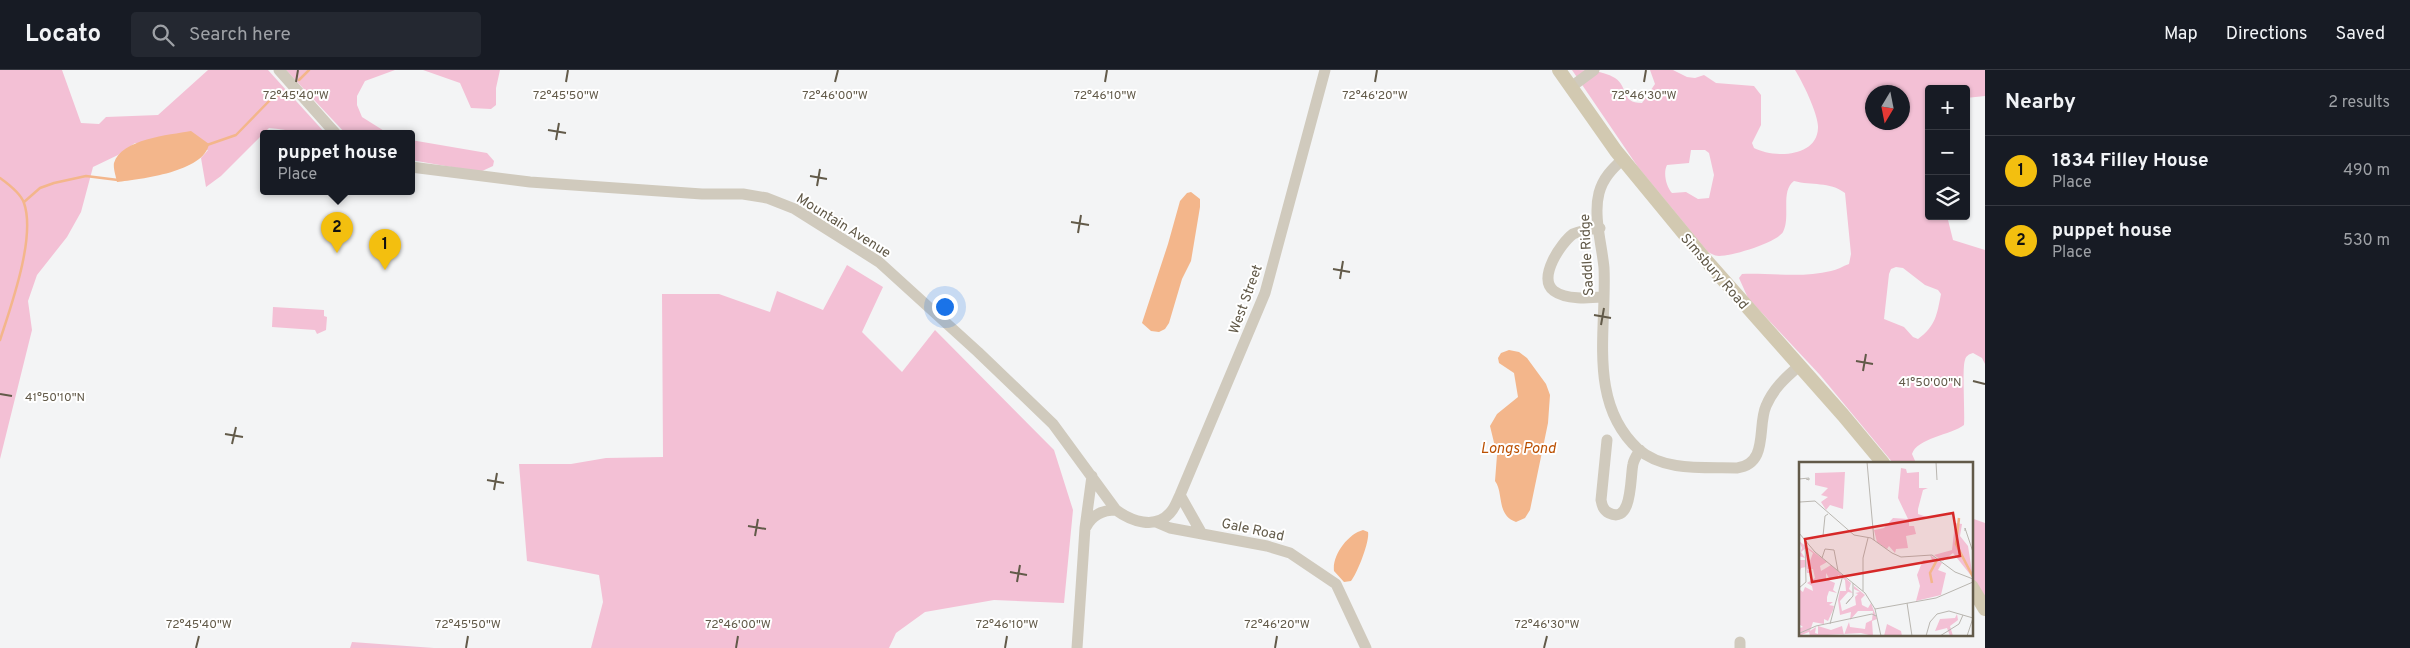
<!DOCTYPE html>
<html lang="en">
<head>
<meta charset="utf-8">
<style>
	:root { --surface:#171b24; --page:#242831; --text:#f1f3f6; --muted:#9ea1a6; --line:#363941; --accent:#f3bf0f }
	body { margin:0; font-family:Overpass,sans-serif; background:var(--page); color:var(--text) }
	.controls { position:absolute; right:15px; top:15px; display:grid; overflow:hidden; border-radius:5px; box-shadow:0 1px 4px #0004 }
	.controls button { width:45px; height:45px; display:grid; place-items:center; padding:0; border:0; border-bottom:1px solid var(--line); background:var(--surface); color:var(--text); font:25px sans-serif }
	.compass { position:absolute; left:1865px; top:15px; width:45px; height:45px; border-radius:50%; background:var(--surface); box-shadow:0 1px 4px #0004; rotate:190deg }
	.you { position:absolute; left:944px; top:236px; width:18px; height:18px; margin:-12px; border:4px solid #fff; border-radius:50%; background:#1a73e8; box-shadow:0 0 0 8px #1a73e833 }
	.badge { display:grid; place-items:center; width:32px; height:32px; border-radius:50%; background:var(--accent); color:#111; font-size:16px; font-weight:700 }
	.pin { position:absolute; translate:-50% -41px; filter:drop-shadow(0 1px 2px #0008) }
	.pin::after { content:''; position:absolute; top:26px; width:18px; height:15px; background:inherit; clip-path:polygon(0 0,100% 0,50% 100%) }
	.popup { position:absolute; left:260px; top:60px; width:155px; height:65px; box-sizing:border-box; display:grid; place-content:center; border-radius:5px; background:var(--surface); filter:drop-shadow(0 1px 4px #0005); font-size:16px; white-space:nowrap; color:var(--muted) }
	.popup b { font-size:19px; color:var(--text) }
	.popup::after { content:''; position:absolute; left:50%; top:100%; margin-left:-10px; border:10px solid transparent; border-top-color:var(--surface) }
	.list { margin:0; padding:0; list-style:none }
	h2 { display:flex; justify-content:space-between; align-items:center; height:65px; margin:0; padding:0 20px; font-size:21px }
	h2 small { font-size:16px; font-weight:400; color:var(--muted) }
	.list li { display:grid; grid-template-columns:32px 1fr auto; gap:15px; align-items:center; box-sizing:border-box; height:70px; padding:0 20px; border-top:1px solid var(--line) }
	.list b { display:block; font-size:19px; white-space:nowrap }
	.list p { margin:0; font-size:16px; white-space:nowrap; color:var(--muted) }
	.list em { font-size:16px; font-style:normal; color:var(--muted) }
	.icon { flex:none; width:28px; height:28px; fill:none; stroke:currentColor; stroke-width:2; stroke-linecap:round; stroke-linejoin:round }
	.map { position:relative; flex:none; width:1985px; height:578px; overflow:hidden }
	header { display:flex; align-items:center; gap:30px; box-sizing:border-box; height:70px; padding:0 25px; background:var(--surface); border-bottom:1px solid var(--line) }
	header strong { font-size:24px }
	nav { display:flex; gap:28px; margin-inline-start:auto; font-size:18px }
	.search { width:350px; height:45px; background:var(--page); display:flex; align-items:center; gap:12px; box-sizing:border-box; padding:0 18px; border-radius:5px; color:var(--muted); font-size:19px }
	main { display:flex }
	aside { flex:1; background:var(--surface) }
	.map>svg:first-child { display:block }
	.green { fill:#f3c0d5; fill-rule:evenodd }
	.water { fill:#f3b68b }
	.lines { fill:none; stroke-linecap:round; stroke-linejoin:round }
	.stream { stroke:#f3b68b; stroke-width:2.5 }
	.minor { stroke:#d0cabd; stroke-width:11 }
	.major { stroke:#d2c9b1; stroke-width:14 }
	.ticks { fill:none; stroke:#625a49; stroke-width:2 }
	.labels { text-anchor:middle; stroke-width:4; stroke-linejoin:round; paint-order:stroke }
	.street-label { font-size:14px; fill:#625a49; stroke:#fff }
	.water-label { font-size:15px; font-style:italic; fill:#bb5002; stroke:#fff }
	.inset-river { fill:none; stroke:#f3b68b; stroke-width:2.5 }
	.inset-road { fill:none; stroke:#b9b6b0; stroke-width:1 }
	.view { fill:#d62828; fill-opacity:0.15; stroke:#d62828; stroke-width:2.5 }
	.inset-edge { fill:none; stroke:#625a49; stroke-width:2.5 }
	.ticks-label { font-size:12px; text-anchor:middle; fill:#625a49; stroke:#fff; stroke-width:4; stroke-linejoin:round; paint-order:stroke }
</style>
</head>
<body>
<header>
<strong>Locato</strong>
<div class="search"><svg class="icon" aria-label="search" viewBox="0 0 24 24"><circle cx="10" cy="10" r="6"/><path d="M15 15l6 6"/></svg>Search here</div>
<nav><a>Map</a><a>Directions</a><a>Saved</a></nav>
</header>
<main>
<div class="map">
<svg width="1985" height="578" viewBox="0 0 1985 578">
	<rect width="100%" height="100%" fill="#f3f4f5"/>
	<!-- green -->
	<path class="green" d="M 0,0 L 62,0 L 81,53 L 99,54 L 106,47 L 158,45 L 208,0 L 268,0 L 326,64 C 306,64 289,60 269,58 L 221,106 L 206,117 L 201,88 L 208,80 L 135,73 L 118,85 L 93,97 L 81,142 L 67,167 L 37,205 L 28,231 L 32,260 L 0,389 Z
		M 286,0 L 395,0 L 365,11 L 357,26 L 357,35 L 362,47 L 389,64 L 346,64 Z
		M 423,0 L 500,0 L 496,18 L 496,35 L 491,39 L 471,38 L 460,13 Z
		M 1572,0 C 1588,0 1601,0 1615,8 C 1629,17 1620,33 1642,33 L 1655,14 L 1650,0 L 1673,0 L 1687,7 L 1695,8 L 1704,5 L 1716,13 L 1754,16 L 1761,25 L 1761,55 L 1752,73 L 1754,78 C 1773,88 1817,88 1818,58 C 1819,45 1802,11 1795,0 L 1985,0 L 1985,26 L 1966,28 L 1966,19 L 1929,19 L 1929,146 L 1947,146 L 1953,170 L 1985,180 L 1985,294 L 1982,288 L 1973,283 C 1969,284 1966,286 1965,290 C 1962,297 1965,342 1964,355 C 1951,365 1917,368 1912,384 L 1916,393 L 1893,393 L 1820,305 L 1748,228 L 1739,208 L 1742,204 C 1770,203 1804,208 1831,201 C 1837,200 1843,196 1849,194 L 1851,184 L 1845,123 C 1829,111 1812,116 1794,111 C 1780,121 1791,147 1783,162 C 1776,173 1732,186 1719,186 C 1715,186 1712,184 1708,182 L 1638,97 ZM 1872,22 L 1902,22 L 1902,52 L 1872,52 ZM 1691,80 L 1705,80 L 1709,83 L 1714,105 L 1709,128 L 1698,129 L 1686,122 L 1672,123 C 1666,116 1663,103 1667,95 L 1689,93 ZM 1896,197 L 1903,198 L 1925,215 L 1938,220 L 1941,224 C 1937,244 1936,256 1918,269 L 1913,267 L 1904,257 L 1884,249 L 1889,204 L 1891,199 Z
		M 411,70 L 487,83 L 494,91 L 493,96 L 480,102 L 411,90 Z
		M 847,195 L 883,217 L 862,262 L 902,302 L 935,260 L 1054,380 L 1073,440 L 1064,533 L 994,530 L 925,542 L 896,563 L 889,578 L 591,578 L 603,532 L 599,505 L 527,491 L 519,394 L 571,394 L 606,388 L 663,387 L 662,224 L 719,224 L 770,242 L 777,221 L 823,240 Z
		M 273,237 L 324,240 L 324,246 L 327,247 L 326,260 L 317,264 L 315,260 L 272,257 Z
		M 1971,448 L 1985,453 L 1985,527 L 1971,506 Z
		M 352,572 L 434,578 L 350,578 Z"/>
	<!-- water -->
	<path class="water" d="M 191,61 L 209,74 C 204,102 141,109 117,112 C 116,107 113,98 114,93 C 121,69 169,65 191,61 Z
		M 1191,122 L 1200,129 L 1200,137 L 1191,191 L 1182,209 L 1169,253 L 1165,259 L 1159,262 L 1151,261 L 1142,253 L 1168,174 L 1180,131 L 1187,123 Z
		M 1509,280 L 1519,282 L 1527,288 L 1546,314 L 1550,325 L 1548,353 L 1530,440 L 1525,448 L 1516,452 C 1496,445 1504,423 1495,411 L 1497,385 L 1490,356 L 1497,344 L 1518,327 L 1514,303 L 1499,293 L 1498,288 L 1501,283 Z
		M 1363,460 L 1368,462 C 1370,471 1357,504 1351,511 L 1344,512 L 1334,501 C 1332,485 1348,464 1363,460 Z"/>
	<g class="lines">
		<!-- stream -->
		<path class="stream" d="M 299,10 L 309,0
			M 207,75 L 236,65 L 273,27 L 287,22
			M 0,108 C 7,113 21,124 24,133 C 36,167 11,236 0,270
			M 24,132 L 40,118 L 54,113 L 86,106 L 118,110"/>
		<!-- minor -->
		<path class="minor" d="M 279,0 L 336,64
			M 1571,17 L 1594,0
			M 1623,89 C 1612,99 1603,108 1599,123 C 1593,146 1602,175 1604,198 C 1607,259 1587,332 1638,379 C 1664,402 1705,397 1737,398 C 1769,394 1757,356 1766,336 C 1773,319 1785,308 1799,296
			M 411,97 L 530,112 L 702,124 L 743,124 L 767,128 L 795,139 L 879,192 L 978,282 L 1053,354 L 1116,440 C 1131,451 1155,460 1170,443 C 1175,438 1177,431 1180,425 L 1265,223 L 1325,0
			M 1600,158 C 1591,159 1581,160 1573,164 C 1561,173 1537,208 1554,221 C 1566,230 1590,228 1604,227
			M 1607,370 L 1601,430 C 1602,435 1603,440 1609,443 C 1633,455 1630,406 1633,394 C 1634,389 1637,385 1640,380
			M 1180,425 L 1202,464
			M 1156,452 L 1170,458 L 1267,476 L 1290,483 L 1336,514 L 1366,578
			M 1086,457 C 1092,445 1103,440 1116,440
			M 1740,572 L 1740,578
			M 1077,578 L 1085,458 L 1092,406"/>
		<!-- major -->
		<path class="major" d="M 1559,0 L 1616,81 L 1704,188 L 1843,345 L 1883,393
			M 1971,516 L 1985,539"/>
	</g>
	<!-- ticks -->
	<path class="ticks" d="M 296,12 L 298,0M 566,12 L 568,0M 835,12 L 838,0M 1105,12 L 1107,0M 1375,12 L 1377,0M 1644,12 L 1646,0M 548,60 L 566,63M 556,70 L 559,53M 810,106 L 827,109M 817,116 L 820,99M 1071,152 L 1089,155M 1078,163 L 1081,145M 1333,199 L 1350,202M 1340,209 L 1343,191M 1594,245 L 1611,248M 1601,255 L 1604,238M 1856,291 L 1873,294M 1863,301 L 1866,284M 1973,311 L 1985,314M 0,324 L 12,326M 225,364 L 243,367M 232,374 L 236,357M 487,410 L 504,413M 494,420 L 497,403M 748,456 L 766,459M 755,466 L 758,449M 1010,502 L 1027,505M 1017,512 L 1020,495M 196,578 L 199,566M 466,578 L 468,566M 736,578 L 738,566M 1005,578 L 1007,566M 1275,578 L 1277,566M 1544,578 L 1547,566"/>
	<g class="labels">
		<!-- street labels -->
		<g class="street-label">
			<text transform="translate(844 155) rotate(32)" y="5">Mountain Avenue</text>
			<text transform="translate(1586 185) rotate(-93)" y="5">Saddle Ridge</text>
			<text transform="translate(1715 201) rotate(49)" y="5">Simsbury Road</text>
			<text transform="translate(1245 229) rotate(-70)" y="5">West Street</text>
			<text transform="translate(1253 459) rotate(12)" y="5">Gale Road</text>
		</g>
		<!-- water labels -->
		<g class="water-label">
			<text x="1518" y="383">Longs Pond</text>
		</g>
	</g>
	<!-- overview -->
	<g transform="translate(1799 392)">
		<rect width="174" height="174" fill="#f3f4f5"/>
		<path d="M 102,6 L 107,7 L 108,11 L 120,10 L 120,26 L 129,26 L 124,28 L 119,47 L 119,52 L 128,55 L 110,58 L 110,64 L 115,64 L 117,72 L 107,74 L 109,86 L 97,87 L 96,91 L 90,84 L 88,87 L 78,80 L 75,68 L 85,66 L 94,56 L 109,57 L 99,36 ZM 46,10 L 44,47 L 31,43 L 27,48 L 22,40 L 29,35 L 22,33 L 29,26 L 16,23 L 16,11 ZM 156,61 L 163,62 L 161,74 L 169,84 L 174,116 L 154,91 L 144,99 L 135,93 L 153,88 ZM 0,79 L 28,100 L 21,104 L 22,109 L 32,103 L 52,121 L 50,127 L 54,131 L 49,130 L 41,139 L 43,149 L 57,143 L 56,135 L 59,132 L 56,131 L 61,130 L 55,127 L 55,124 L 66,133 L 62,137 L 63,143 L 69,146 L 72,141 L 78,157 L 73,159 L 74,174 L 62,171 L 11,174 L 10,170 L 0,174 L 0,166 L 4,165 L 0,162 L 0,127 L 4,130 L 6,125 L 14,129 L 13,124 L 8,121 L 16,116 L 14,107 L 8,107 L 12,111 L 8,111 L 7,105 L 2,106 L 0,111 L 1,98 L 7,98 L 7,92 L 11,99 L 14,91 L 7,86 L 2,90 L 6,96 L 0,94 L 3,86 ZM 27,111 L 30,116 L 39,117 L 39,113 L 46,118 L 47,129 L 41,129 L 39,138 L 41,153 L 52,150 L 51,158 L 59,149 L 74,149 L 73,158 L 67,161 L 66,167 L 51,165 L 50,160 L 45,173 L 43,164 L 32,168 L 19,164 L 19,172 L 16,171 L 17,165 L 11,169 L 14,160 L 25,162 L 25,157 L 29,159 L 34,148 L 35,144 L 30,143 L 34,140 L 28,140 L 28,135 L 30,129 L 38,131 L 34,128 L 36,121 L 27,117 ZM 131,93 L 143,101 L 139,108 L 147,111 L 142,133 L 117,139 L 121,124 L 118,113 L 124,98 L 133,98 ZM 158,152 L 159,158 L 151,164 L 154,174 L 151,174 L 148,166 L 136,169 L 141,157 L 156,156 ZM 88,162 L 102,169 L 103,174 L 85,174 Z" fill="#f3c0d5" fill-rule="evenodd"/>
		<path class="inset-river" d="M 160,56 L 157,82 L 174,115M 133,121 L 131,111 L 138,98"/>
		<path class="inset-road" d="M 68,0 L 75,78M 137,0 L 138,18M 0,17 L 10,16 L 10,18 L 7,17M 0,31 L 0,50M 1,40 L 16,39 L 55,73 L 72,76 L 93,91 L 102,95 L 133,93 L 156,110 L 174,117M 166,69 L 166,66 L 174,90M 0,71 L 16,90 L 66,131 L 76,147 L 82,174M 24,74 L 26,54 L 29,52M 23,96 L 26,87 L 35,88 L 39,109M 0,126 L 7,120 L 6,79M 64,129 L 64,96 L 69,76M 51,137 L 47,142 L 54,134 L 54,121M 108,141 L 113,174M 76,147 L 137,136 L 174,120M 31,162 L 44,113M 1,171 L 17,164 L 73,152 L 77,154M 127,174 L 131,160 L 138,152 L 150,149 L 174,156M 141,174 L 160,162 L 164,153M 168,174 L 174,156"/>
		<path class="view" d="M 154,51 L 161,94 L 13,120 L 6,77 Z"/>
		<rect width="174" height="174" class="inset-edge"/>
	</g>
	<g class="ticks-label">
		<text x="296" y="29">72°45'40"W</text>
		<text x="566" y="29">72°45'50"W</text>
		<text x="835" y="29">72°46'00"W</text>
		<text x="1105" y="29">72°46'10"W</text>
		<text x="1375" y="29">72°46'20"W</text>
		<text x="1644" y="29">72°46'30"W</text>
		<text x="1930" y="316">41°50'00"N</text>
		<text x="55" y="331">41°50'10"N</text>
		<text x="199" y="558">72°45'40"W</text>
		<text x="468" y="558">72°45'50"W</text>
		<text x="738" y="558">72°46'00"W</text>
		<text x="1007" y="558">72°46'10"W</text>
		<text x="1277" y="558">72°46'20"W</text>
		<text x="1547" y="558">72°46'30"W</text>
	</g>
</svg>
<div class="controls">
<button>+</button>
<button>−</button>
<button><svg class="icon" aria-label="layers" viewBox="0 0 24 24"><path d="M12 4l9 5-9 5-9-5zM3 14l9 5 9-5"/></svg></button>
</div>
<svg class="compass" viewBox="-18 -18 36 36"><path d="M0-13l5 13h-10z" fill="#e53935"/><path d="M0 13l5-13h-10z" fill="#9ea1a6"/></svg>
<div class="you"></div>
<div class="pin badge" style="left:385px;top:200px">1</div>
<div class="pin badge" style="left:337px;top:183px">2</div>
<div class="popup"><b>puppet house</b>Place</div>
</div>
<aside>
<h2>Nearby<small>2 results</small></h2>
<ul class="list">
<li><span class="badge">1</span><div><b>1834 Filley House</b><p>Place</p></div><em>490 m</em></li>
<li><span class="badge">2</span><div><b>puppet house</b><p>Place</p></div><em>530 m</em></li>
</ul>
</aside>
</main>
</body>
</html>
